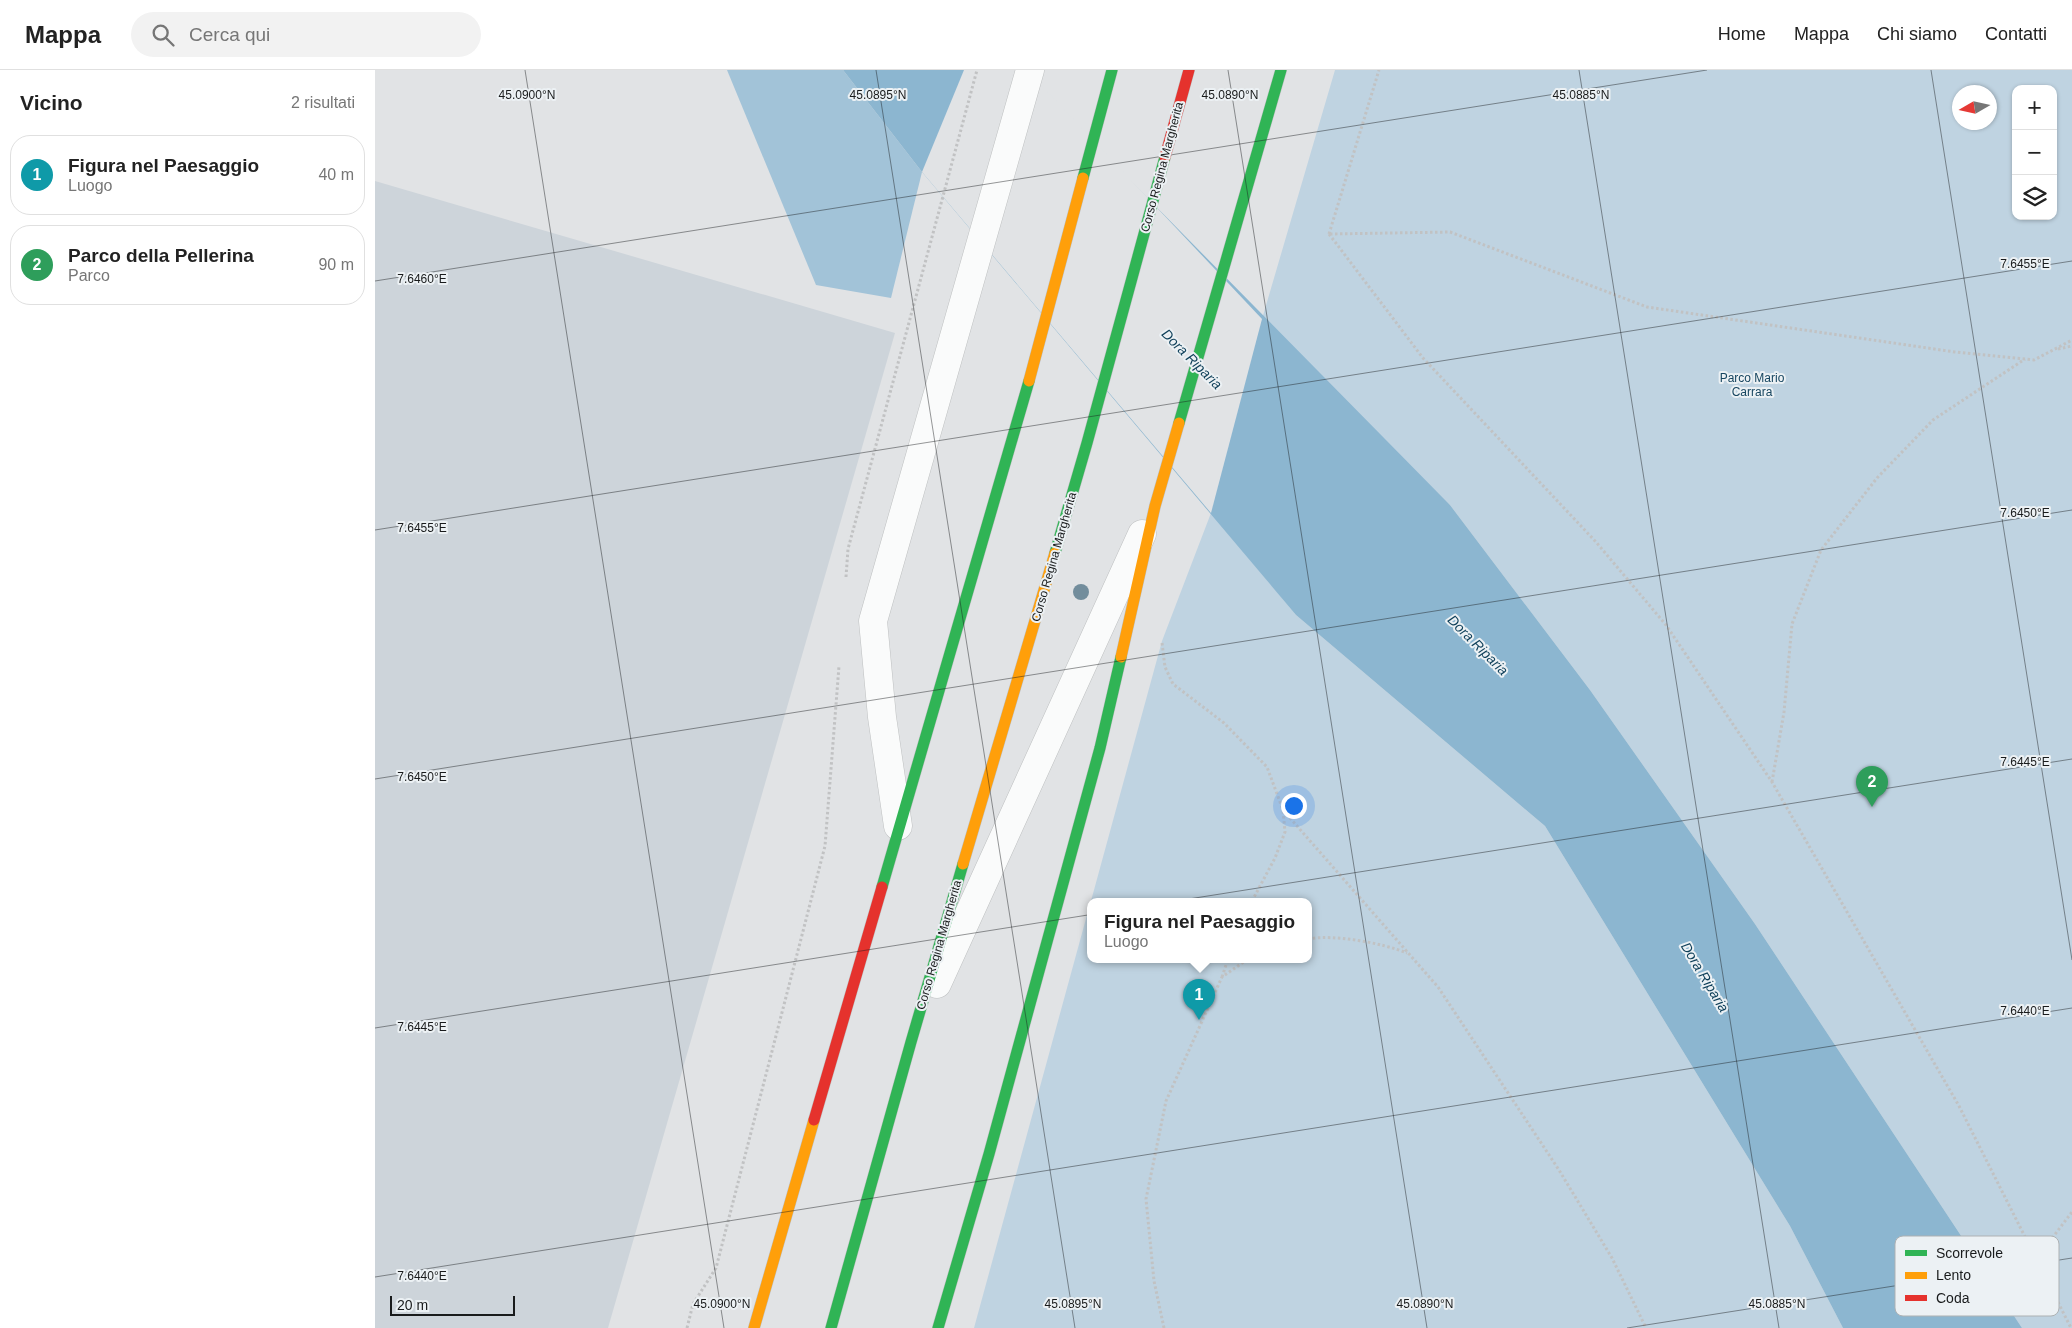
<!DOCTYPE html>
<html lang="it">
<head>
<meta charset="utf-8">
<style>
	:root { --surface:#fff; --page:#f2f2f2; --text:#222; --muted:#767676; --line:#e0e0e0; --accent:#d93025 }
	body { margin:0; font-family:Helvetica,sans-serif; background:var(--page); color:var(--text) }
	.controls { position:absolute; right:15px; top:15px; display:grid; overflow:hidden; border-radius:10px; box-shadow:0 1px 4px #0004 }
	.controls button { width:45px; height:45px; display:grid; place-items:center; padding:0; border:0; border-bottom:1px solid var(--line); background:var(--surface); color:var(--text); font:25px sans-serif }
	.compass { position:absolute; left:1577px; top:15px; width:45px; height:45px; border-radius:50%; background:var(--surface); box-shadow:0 1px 4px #0004; rotate:261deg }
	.scale { position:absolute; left:15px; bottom:12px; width:125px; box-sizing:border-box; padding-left:5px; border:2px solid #191b1c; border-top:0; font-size:14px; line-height:18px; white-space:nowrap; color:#191b1c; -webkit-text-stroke:4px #ecf1f4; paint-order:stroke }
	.you { position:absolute; left:918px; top:735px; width:18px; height:18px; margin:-12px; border:4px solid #fff; border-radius:50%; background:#1a73e8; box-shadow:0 0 0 8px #1a73e833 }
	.badge { display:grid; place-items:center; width:32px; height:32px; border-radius:50%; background:var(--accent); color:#fff; font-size:16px; font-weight:700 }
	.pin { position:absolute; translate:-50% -41px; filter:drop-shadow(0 1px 2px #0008) }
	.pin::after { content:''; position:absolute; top:26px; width:18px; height:15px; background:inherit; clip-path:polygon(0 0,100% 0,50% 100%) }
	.popup { position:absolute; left:712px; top:828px; width:225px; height:65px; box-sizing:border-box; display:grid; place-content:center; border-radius:10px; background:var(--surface); filter:drop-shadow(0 1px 4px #0005); font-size:16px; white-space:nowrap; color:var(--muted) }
	.popup b { font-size:19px; color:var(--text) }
	.popup::after { content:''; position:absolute; left:50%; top:100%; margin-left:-10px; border:10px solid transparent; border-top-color:var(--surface) }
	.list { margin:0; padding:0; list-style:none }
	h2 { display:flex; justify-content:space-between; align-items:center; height:65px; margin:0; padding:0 20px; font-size:21px }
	h2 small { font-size:16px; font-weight:400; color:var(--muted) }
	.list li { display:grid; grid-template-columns:32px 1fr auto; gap:15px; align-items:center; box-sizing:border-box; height:80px; margin:0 10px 10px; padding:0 10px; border:1px solid var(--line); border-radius:20px }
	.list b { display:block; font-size:19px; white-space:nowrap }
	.list p { margin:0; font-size:16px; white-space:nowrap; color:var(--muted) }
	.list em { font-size:16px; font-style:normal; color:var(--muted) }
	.icon { flex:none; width:28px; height:28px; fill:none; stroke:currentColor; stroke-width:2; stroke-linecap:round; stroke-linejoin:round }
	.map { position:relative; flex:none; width:1697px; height:1258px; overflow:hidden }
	header { display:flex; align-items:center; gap:30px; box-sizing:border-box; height:70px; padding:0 25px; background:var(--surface); border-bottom:1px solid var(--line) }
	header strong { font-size:24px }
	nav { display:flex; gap:28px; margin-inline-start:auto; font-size:18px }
	.search { width:350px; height:45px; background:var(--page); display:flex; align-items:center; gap:12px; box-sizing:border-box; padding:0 18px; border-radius:28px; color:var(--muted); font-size:19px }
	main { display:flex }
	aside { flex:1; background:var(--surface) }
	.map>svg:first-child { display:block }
	.built { fill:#cdd4da }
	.green { fill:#bfd3e1; fill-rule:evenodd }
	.forest { fill:#a2c3d8 }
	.water { fill:#8cb6d0 }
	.pier { fill:#e1e3e5 }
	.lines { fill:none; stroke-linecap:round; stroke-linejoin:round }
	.street-casing { stroke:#bec0c1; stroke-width:29 }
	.fast-casing { stroke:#bec0c1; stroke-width:12 }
	.slow-casing { stroke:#bec0c1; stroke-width:12 }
	.jam-casing { stroke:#bec0c1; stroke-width:12 }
	.path { stroke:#c1c2c3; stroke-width:3; stroke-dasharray:2.5 2.5; stroke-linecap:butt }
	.street { stroke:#fafbfb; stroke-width:28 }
	.fast { stroke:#30b455; stroke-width:11 }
	.slow { stroke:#ff9f0a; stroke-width:11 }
	.jam { stroke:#e5322d; stroke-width:11 }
	.tree { fill:#728d9c }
	.ticks { fill:none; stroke:#191b1c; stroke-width:1; stroke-opacity:0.45 }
	.labels { text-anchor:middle; stroke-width:4; stroke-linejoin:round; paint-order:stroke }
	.street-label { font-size:12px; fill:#191b1c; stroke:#ecf1f4 }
	.park-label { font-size:12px; fill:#174660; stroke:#ecf1f4 }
	.water-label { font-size:14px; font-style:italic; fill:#0d3e58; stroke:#ecf1f4 }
	.key { fill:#ecf1f4; stroke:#adb1b3; stroke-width:1 }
	.key-label { font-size:14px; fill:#191b1c }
	.ticks-label { font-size:12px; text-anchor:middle; fill:#191b1c; stroke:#ecf1f4; stroke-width:4; stroke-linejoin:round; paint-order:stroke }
</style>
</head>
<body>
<header>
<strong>Mappa</strong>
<div class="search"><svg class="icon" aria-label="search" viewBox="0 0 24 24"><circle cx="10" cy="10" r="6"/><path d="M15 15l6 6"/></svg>Cerca qui</div>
<nav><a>Home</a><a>Mappa</a><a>Chi siamo</a><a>Contatti</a></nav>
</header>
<main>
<aside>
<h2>Vicino<small>2 risultati</small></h2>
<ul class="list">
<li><span class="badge" style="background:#0f9aa8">1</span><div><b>Figura nel Paesaggio</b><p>Luogo</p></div><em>40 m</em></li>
<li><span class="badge" style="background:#2e9e5b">2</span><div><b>Parco della Pellerina</b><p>Parco</p></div><em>90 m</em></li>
</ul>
</aside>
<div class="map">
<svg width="1697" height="1258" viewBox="0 0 1697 1258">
	<rect width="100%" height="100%" fill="#e1e3e5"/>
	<!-- built -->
	<path class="built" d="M 0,111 L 520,263 L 233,1258 L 0,1258 Z"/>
	<!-- green -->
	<path class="green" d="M 960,0 L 1697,0 L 1697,1258 L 1647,1258 L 1380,854 L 1215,620 L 1075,435 L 887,249 ZM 1641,19 L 1678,19 L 1678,146 L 1641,146 ZM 1584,22 L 1614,22 L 1614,52 L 1584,52 Z
		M 836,443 L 921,545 L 1170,756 L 1415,1156 L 1468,1258 L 599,1258 L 715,834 L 715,889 L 933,889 L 933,831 L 716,831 L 787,571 Z"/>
	<!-- forest -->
	<path class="forest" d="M 352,0 L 468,0 L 547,102 L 516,228 L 441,215 Z"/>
	<!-- water -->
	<path class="water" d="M 468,0 L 649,0 L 675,29 L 1075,435 L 1215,620 L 1380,854 L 1647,1258 L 1468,1258 L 1415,1156 L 1170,756 L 921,545 L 547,102 Z"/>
	<!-- pier -->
	<path class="pier" d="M 589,0 L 652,0 L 887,249 L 836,443 L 547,102 Z"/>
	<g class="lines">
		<defs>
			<path id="street" d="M 523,756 L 507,647 L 498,551 L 655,0
				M 562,914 L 767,464"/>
			<path id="fast" d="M 708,108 L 737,0
				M 804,353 L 906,0
				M 680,483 L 712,373 L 790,87
				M 507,817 L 654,311
				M 456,1258 L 536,972 L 588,794
				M 563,1258 L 614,1084 L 725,678 L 746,587"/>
			<path id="slow" d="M 654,311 L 708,108
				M 746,587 L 780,436 L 804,353
				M 588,794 L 680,483
				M 379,1258 L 439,1050"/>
			<path id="jam" d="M 790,87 L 814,0
				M 439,1050 L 507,817"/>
		</defs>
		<!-- street casing -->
		<use href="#street" class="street-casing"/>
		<!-- fast casing -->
		<use href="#fast" class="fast-casing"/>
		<!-- slow casing -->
		<use href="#slow" class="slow-casing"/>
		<!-- jam casing -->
		<use href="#jam" class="jam-casing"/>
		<!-- path -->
		<path class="path" d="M 954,164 L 1048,288 L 1221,472 L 1291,555 L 1397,712 L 1584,1036 L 1696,1258
			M 954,164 L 1004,0
			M 955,164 L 1075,162 L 1272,237 L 1580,282 L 1659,290 L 1697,270
			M 1683,279 L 1697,276
			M 471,507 L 473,479 L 602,0
			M 787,573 L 790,597 L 798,614 L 849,653 L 892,697 L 908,740 L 1063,917 L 1184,1100 L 1237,1188 L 1271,1258
			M 1397,712 L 1409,642 L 1417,554 L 1446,480 L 1502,408 L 1558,350 L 1650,289
			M 877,831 L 900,788 L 910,762 L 908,740
			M 933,869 C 959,864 1007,873 1032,883
			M 847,907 L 853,889
			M 1662,1188 L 1697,1142
			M 312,1258 L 318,1234 L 341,1198 L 450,776 L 464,596
			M 789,1258 L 779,1211 L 771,1129 L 791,1031 L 847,907 L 873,889"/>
		<!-- street -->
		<use href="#street" class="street"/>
		<!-- fast -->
		<use href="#fast" class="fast"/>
		<!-- slow -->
		<use href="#slow" class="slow"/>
		<!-- jam -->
		<use href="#jam" class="jam"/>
	</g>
	<!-- trees -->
	<circle class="tree" cx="706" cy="522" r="8"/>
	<!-- ticks -->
	<path class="ticks" d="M 150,0 L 349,1258M 501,0 L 700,1258M 853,0 L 1052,1258M 1204,0 L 1404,1258M 1556,0 L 1697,890M 0,211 L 1332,0M 0,460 L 1697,191M 0,709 L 1697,440M 0,958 L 1697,689M 0,1207 L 1697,938M 1252,1258 L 1697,1188"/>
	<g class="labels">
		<!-- street labels -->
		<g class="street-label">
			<text transform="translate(787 97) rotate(-75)" y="4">Corso Regina Margherita</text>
			<text transform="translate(679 487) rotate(-74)" y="4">Corso Regina Margherita</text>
			<text transform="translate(564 875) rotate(-74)" y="4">Corso Regina Margherita</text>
		</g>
		<!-- park labels -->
		<g class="park-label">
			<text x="1377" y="312">Parco Mario<tspan x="1377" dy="14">Carrara</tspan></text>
		</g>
		<!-- water labels -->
		<g class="water-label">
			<text transform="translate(817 289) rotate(45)" y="5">Dora Riparia</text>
			<text transform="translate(1103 575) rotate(45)" y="5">Dora Riparia</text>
			<text transform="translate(1330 907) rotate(59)" y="5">Dora Riparia</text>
		</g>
	</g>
	<!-- legend -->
	<rect x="1520" y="1166" width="164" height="80" rx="8" class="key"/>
	<rect x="1530" y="1180" width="22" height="6" fill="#30b455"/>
	<rect x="1530" y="1202" width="22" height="7" fill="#ff9f0a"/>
	<rect x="1530" y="1225" width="22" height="6" fill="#e5322d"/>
	<g class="key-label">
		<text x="1561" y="1188">Scorrevole</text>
		<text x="1561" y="1210">Lento</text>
		<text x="1561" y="1233">Coda</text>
	</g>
	<g class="ticks-label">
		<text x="152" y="29">45.0900°N</text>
		<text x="503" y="29">45.0895°N</text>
		<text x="855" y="29">45.0890°N</text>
		<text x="1206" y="29">45.0885°N</text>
		<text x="1650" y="198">7.6455°E</text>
		<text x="47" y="213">7.6460°E</text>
		<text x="1650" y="447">7.6450°E</text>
		<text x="47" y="462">7.6455°E</text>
		<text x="1650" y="696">7.6445°E</text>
		<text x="47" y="711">7.6450°E</text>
		<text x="1650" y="945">7.6440°E</text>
		<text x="47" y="961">7.6445°E</text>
		<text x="47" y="1210">7.6440°E</text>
		<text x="347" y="1238">45.0900°N</text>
		<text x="698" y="1238">45.0895°N</text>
		<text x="1050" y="1238">45.0890°N</text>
		<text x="1402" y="1238">45.0885°N</text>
	</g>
</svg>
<div class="controls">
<button>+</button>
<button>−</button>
<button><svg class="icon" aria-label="layers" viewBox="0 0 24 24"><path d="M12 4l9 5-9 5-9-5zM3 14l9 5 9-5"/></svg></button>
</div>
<svg class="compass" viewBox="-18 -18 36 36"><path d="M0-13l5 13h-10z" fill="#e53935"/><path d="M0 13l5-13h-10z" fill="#767676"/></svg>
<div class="scale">20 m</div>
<div class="you"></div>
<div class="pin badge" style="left:824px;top:950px;background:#0f9aa8">1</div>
<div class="popup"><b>Figura nel Paesaggio</b>Luogo</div>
<div class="pin badge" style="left:1497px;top:737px;background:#2e9e5b">2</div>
</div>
</main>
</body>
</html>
